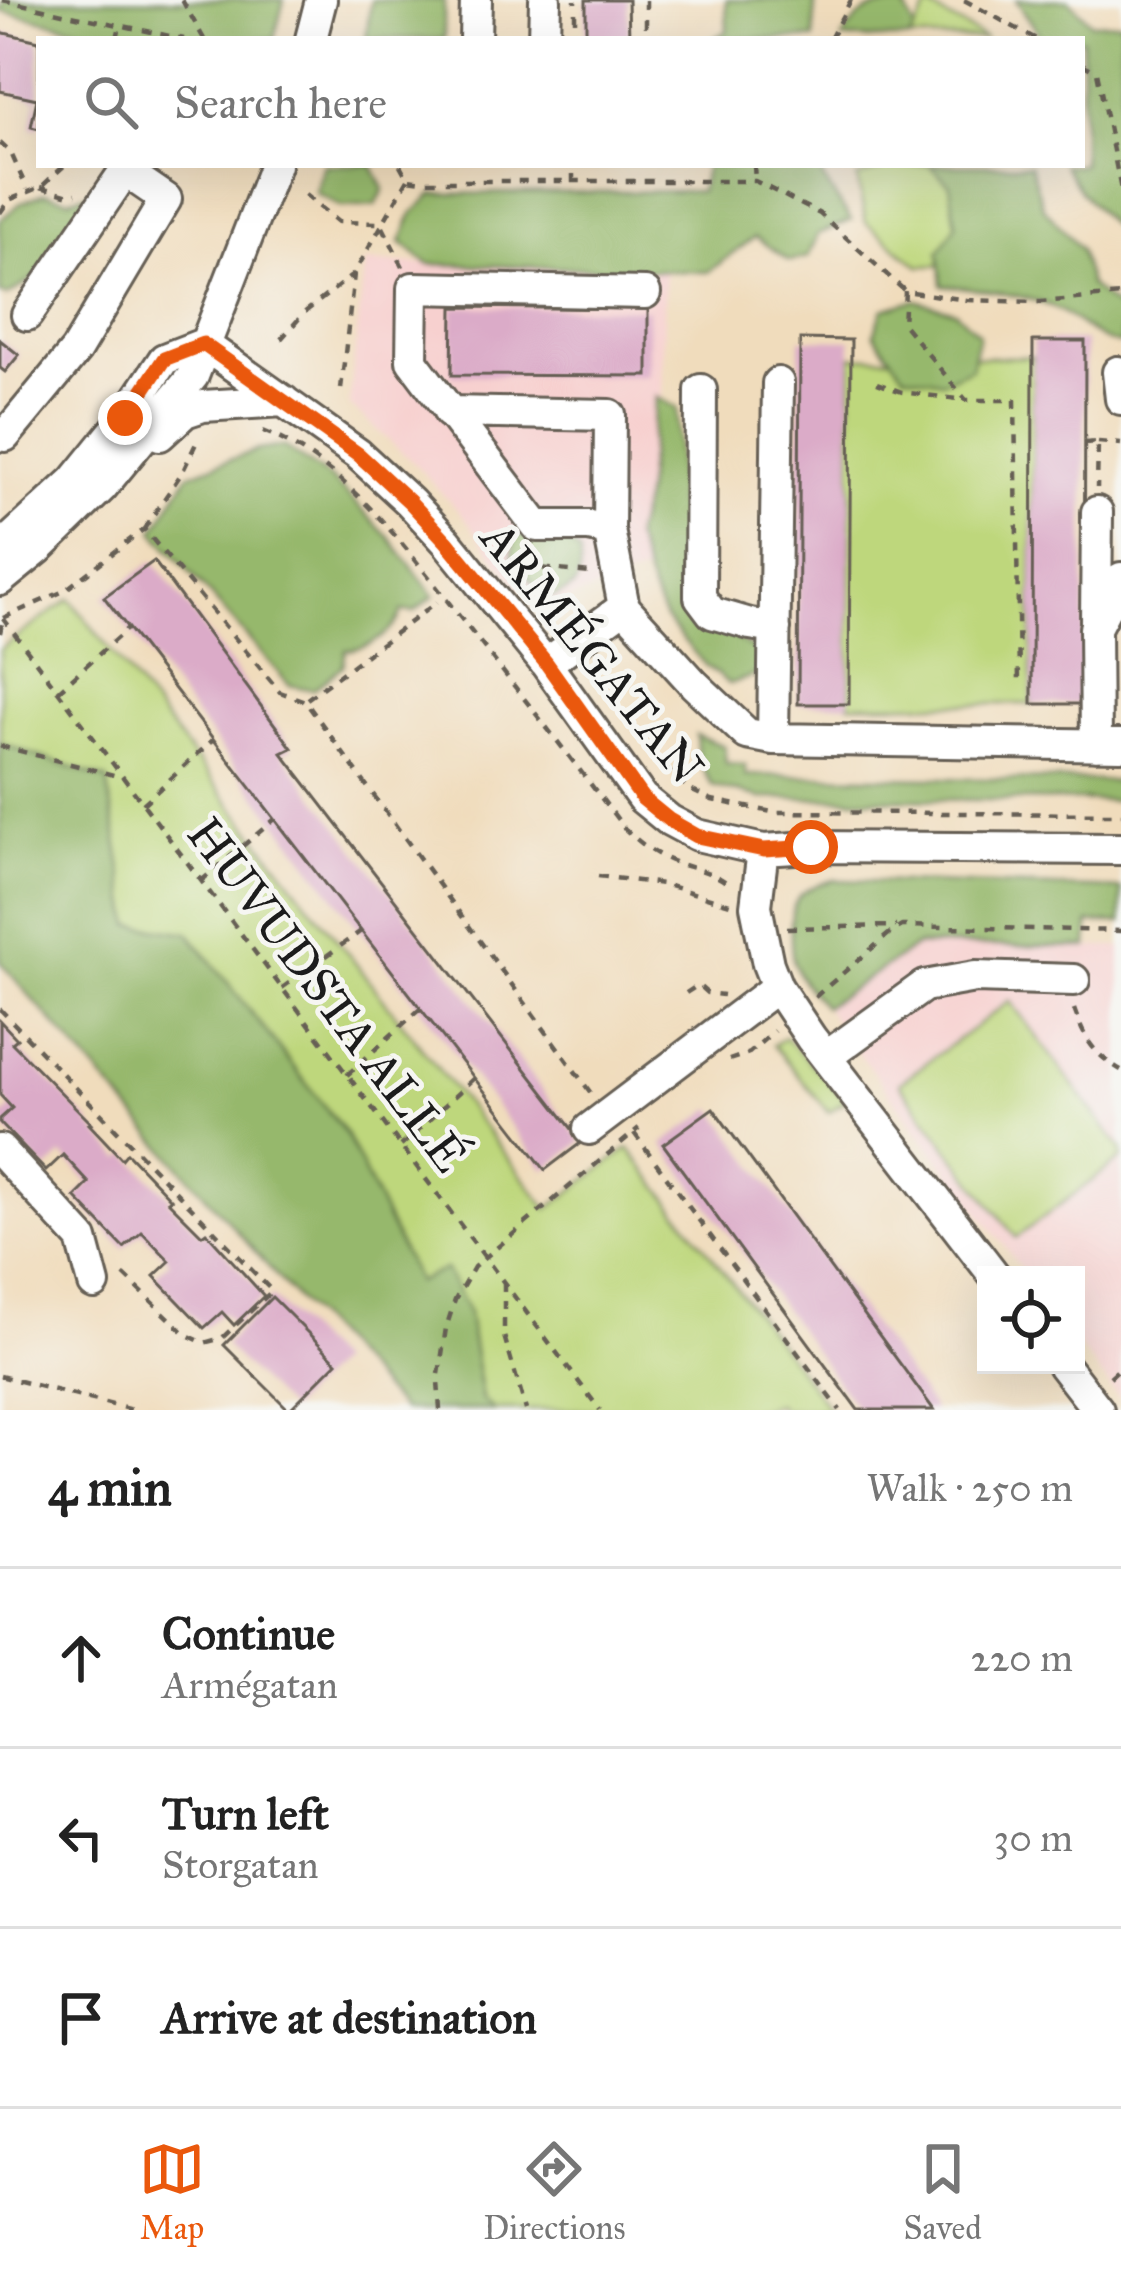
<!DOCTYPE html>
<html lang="en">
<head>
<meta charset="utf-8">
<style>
	:root { --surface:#fff; --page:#f6f6f6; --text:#222; --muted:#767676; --line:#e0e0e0; --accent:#ea580c }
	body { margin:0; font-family:"IM FELL Great Primer",serif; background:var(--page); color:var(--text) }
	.controls { position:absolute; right:36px; bottom:36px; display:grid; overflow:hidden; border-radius:0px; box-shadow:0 12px 48px #0002 }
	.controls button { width:108px; height:108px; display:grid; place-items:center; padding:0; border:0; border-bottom:3px solid var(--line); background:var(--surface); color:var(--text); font:60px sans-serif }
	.stop { position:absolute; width:36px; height:36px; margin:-27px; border:9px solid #ea580c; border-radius:50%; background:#fff }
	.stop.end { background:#ea580c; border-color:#fff; box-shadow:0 3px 12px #0008 }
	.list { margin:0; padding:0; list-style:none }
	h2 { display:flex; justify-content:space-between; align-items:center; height:156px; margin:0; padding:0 48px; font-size:51px }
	h2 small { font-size:39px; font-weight:400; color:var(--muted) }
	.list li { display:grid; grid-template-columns:78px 1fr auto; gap:36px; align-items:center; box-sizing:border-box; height:180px; padding:0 48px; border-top:3px solid var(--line) }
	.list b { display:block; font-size:45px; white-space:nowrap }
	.list p { margin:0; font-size:39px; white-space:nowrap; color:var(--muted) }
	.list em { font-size:39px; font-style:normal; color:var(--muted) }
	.icon { flex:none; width:66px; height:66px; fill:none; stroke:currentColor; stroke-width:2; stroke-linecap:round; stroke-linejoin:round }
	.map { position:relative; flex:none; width:1121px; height:1410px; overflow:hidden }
	.search { position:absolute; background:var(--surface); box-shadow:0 12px 48px #0002; left:36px; right:36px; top:36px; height:132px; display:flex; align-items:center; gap:30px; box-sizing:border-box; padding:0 42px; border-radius:0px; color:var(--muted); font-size:45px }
	.sheet { height:696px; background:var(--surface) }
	nav { display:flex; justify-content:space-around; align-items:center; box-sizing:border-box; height:168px; border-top:3px solid var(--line); background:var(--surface); font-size:33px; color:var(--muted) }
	nav a { display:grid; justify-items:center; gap:6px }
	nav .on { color:var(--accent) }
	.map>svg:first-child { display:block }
	.built { fill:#f7d0cf }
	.green { fill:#bed77c; stroke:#6d7a4c; stroke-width:3 }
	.forest { fill:#96b86c; stroke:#596a44; stroke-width:3 }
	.building { fill:#dbabc8 }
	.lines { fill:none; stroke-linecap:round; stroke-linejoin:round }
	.minor-casing { stroke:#665f54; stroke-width:36 }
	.path { stroke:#665f54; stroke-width:4.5; stroke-dasharray:9 9; stroke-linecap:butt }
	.minor { stroke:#fff; stroke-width:30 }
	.route { stroke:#ea580c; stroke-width:15 }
	.labels { text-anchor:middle; stroke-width:10; stroke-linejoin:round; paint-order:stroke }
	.street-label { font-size:48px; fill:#1c1c1c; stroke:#f6f6f2 }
</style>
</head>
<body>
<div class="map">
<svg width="1121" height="1410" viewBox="0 0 1121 1410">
	<rect width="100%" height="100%" fill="#f6f6f2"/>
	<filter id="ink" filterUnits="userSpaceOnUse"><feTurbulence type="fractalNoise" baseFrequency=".00833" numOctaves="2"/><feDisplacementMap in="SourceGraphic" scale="24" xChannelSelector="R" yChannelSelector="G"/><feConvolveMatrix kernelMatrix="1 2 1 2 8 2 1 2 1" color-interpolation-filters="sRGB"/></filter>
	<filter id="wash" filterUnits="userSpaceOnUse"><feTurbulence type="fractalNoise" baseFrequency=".004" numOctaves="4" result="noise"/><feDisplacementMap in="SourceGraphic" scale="48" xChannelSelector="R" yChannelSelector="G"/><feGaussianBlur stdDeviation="2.7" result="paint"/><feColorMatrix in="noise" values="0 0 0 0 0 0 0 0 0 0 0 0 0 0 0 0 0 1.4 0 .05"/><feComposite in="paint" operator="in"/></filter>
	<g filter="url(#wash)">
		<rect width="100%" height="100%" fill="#f0dcbc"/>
		<!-- built -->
		<path class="built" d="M 365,262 L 665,271 L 658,568 L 536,611 L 463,516 L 419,468 L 349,405 Z
			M 918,945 L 1121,947 L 1121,1401 L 1076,1342 L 1076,1275 L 1026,1275 L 824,1007 Z"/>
		<!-- green -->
		<path class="green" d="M 928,7 L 986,39 L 910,39 Z
			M 893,165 L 946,165 L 981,265 L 919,266 L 866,223 L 857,178 Z
			M 851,357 L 1033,357 L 1032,704 L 849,704 Z
			M 70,599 L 548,1209 L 629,1148 L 830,1410 L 782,1410 L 777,1404 L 758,1410 L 494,1410 L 482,1399 L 467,1309 L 417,1282 L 346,1134 L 189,933 L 131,925 L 107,780 L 0,743 L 0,649 Z
			M 1010,1001 L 1121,1149 L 1121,1159 L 1016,1238 L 899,1083 Z
			M 785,1037 L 846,1100 L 829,1112 L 773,1045 Z"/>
		<!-- forest -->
		<path class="forest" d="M 5,0 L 284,0 L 274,39 L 129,39 L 0,11 Z
			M 371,0 L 444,0 L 444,39 L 366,39 Z
			M 726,0 L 815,0 L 814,39 L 712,39 L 727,31 Z
			M 1016,0 L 1069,0 L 1091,23 L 1121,22 L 1121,223 L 1112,227 L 1081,192 L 1063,165 L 1082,165 L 1082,39 L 1035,39 L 1038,32 Z
			M 905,6 L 915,29 L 910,39 L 842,39 C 861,8 872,7 905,6 Z
			M 324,165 L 372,165 L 384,189 L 376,205 L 341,207 L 315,192 Z
			M 706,165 L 822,165 L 822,177 L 851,220 L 818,234 L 808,257 L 789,261 L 755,237 L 708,272 L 428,264 L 401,242 L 413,213 L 433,194 L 700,191 Z
			M 930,165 L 1030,165 L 1043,207 L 1080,249 L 1089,285 L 1121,312 L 1121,344 C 1095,342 1078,320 1055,308 C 1026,294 975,289 942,285 L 939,252 L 956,225 L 950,185 Z
			M 96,191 L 45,271 L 7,296 L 0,293 L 0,220 L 22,202 L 45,193 L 69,199 Z
			M 915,300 L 955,311 L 979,334 L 971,368 L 943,381 L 904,374 L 874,334 L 883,309 Z
			M 656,397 L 677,408 L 678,500 L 683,549 L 696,614 L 760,653 L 759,674 L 729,684 L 705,665 L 665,619 L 651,589 L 634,537 L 644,498 Z
			M 283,446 L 331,479 L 389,537 L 434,596 L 414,612 L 402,611 C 396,632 367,650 346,650 L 343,666 L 313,690 L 289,685 L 154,531 L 189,474 L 258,450 Z
			M 533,531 L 562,534 L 580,554 C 580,587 578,588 547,599 L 512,559 L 514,539 Z
			M 696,735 L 724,746 L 726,764 L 745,765 L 746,775 L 1121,781 L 1121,801 L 761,798 L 712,786 L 698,758 Z
			M 0,743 L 107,780 L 131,925 L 189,933 L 346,1134 L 417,1282 L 445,1269 L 467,1309 L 482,1399 L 494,1410 L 402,1410 L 288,1289 L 0,962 Z
			M 835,880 L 1121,889 L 1121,923 L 1089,923 L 1088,947 L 918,945 L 824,1007 C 815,995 800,982 796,968 C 791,957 791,943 791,930 C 790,897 803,887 835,880 Z"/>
		<g id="blocks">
			<!-- building -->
			<path class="building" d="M 586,0 L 628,0 L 629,39 L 586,39 Z
				M 0,32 L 39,41 L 39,129 L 31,127 L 37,99 L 0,91 Z
				M 453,307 L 648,309 L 648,376 L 452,375 Z
				M 800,339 L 851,340 L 849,704 L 798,704 Z
				M 0,340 L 19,355 L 5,372 L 0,368 Z
				M 1033,341 L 1085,341 L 1084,704 L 1032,704 Z
				M 154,561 L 292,748 L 282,753 L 582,1142 L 545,1170 L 104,597 Z
				M 0,1021 L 17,1039 L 12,1043 L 91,1123 L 89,1124 L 122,1159 L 127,1153 L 171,1199 L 168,1201 L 202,1235 L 206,1232 L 264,1296 L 234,1325 L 222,1312 L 204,1328 L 154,1276 L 170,1261 L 142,1232 L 124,1248 L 75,1197 L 89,1183 L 63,1155 L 46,1171 L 0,1123 L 0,1119 L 12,1108 L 0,1095 Z
				M 713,1108 L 934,1410 L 858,1410 L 663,1144 Z
				M 272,1297 L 337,1362 L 289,1410 L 224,1345 Z"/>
		</g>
	</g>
	<g filter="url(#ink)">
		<use href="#blocks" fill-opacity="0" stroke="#665f54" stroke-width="3"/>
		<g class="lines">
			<defs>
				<path id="minor" d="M 311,39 L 321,0
					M 475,39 L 476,0
					M 544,39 L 545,0
					M 27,315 L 129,165
					M 203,344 L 358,454 L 410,502 L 447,542 L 546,664 L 642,798 L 669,820 L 697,835 L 763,850 L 811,847 L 1121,849
					M 1118,372 L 1121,399
					M 701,390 L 700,597 L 712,613 L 750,624 L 775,628
					M 449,412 L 610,415 L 609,530 L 624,607
					M 160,435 L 185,412 L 203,406 L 284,401
					M 5,436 L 76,350 L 166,199 L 125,171
					M 609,530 L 589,526 L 537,526 L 412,361 L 413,288 L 645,293
					M 0,549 L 74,481 L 125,418 L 164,359 L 203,344
					M 0,580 L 38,549 L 102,487 L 193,376 L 275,165
					M 624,607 L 694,684 L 747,734 L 773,739 L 1121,745
					M 1096,622 L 1097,512
					M 546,664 L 624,607
					M 773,739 L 778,383
					M 1096,745 L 1095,628 L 1121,578
					M 763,850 L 756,906 L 768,964 L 777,987 L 811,1038 L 994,1275
					M 826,1057 L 924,986 L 975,977 L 1074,980
					M 589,1129 L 777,987
					M 0,1150 L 82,1239 L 94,1284
					M 1063,1365 L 1098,1410"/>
			</defs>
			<!-- minor casing -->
			<use href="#minor" class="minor-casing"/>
			<!-- path -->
			<path class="path" d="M 2,0 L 184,39
				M 182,0 L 204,39
				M 646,0 L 646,39
				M 964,0 L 1036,39
				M 117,39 L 120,25
				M 575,39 L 575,0
				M 830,39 L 851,0
				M 1082,64 L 1097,72 L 1121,190
				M 0,143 L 11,153 L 27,189
				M 400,165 L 408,179 L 423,181 L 755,181 L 820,214 L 905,291 L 967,300 L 1041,302 L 1121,295
				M 754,165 L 755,181
				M 573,183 L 573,165
				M 41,187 L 69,195 L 76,193
				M 305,195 L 338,222 L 381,223 L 403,267
				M 0,213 L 9,200 L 41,187 L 65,165
				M 905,291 L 903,324 L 966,400 L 1015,400 L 1019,683
				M 281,339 L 305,312 L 354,274
				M 877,383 L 902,392 L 966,400
				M 341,389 L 354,274 L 408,179
				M 263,431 C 350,466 411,555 467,626 C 520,693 573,761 625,829 C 638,841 650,851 667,859 C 689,869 714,870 732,887
				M 1098,442 L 1121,444
				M 1085,443 L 1098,442 L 1097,488
				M 144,529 L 183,471 L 199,437
				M 501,553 L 508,536
				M 507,565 L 591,573
				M 3,618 L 600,1410
				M 3,618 L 64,591 L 144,529 L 280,692 L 305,701 L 593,1096
				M 0,633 L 3,618
				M 590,666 L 656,759 L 690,790 L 712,800 L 772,812 L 1121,814
				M 58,691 L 128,628
				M 307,699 L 437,602
				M 0,746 L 122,777
				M 143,804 L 214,739
				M 598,876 L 663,884 L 730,904
				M 201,881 L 275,819
				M 787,928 L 896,926
				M 282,988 L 361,931
				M 686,993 L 698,985 L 707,993 L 723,995
				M 815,997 L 890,933 L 902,926 L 1121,931
				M 0,1009 L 272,1291 L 222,1338 L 204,1343 L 187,1335 L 122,1273
				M 1074,1009 C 1084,1038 1093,1054 1121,1070
				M 729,1060 L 749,1053 L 774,1031
				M 347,1075 L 421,1008
				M 634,1133 L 840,1410
				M 401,1146 L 474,1078
				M 504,1283 L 504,1336 L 526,1410
				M 0,1376 L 132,1410
				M 1110,1377 L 1121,1367
				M 440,1410 L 438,1381 L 446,1328 L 455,1300 L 474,1267 L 639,1128"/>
			<!-- minor -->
			<use href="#minor" class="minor"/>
		</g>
	</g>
	<g class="lines" filter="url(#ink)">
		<!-- route -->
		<path class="route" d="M 125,418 L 164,359 L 203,344 L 358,454 L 410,502 L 447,542 L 547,664 L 642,798 L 669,820 L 697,836 L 764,850 L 811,847"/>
	</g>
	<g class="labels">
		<!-- street labels -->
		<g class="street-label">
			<text transform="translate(593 652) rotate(51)" y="17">ARMÉGATAN</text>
			<text transform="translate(328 994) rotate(53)" y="17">HUVUDSTA ALLÉ</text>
		</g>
	</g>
</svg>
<div class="controls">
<button><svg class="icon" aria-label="locate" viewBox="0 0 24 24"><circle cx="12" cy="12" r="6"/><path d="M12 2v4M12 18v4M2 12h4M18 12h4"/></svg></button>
</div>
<div class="stop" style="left:811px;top:847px"></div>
<div class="stop end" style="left:125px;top:418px"></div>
<div class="search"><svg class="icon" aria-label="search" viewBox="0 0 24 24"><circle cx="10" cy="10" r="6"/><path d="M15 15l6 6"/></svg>Search here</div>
</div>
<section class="sheet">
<h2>4 min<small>Walk · 250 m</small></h2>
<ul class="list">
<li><svg class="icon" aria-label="ahead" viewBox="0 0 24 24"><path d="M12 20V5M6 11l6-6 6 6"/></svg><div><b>Continue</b><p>Armégatan</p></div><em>220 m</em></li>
<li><svg class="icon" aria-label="left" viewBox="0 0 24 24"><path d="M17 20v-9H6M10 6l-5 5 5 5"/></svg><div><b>Turn left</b><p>Storgatan</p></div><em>30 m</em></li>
<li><svg class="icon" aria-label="arrive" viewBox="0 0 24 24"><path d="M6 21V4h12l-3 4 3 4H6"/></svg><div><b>Arrive at destination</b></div></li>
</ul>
</section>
<nav>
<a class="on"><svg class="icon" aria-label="map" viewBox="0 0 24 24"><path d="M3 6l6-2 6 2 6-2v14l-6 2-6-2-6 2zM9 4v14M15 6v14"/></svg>Map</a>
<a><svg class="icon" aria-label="directions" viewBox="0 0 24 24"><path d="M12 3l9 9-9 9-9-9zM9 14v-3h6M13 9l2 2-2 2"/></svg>Directions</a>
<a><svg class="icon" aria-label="saved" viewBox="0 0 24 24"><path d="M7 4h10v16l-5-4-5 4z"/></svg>Saved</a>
</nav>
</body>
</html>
